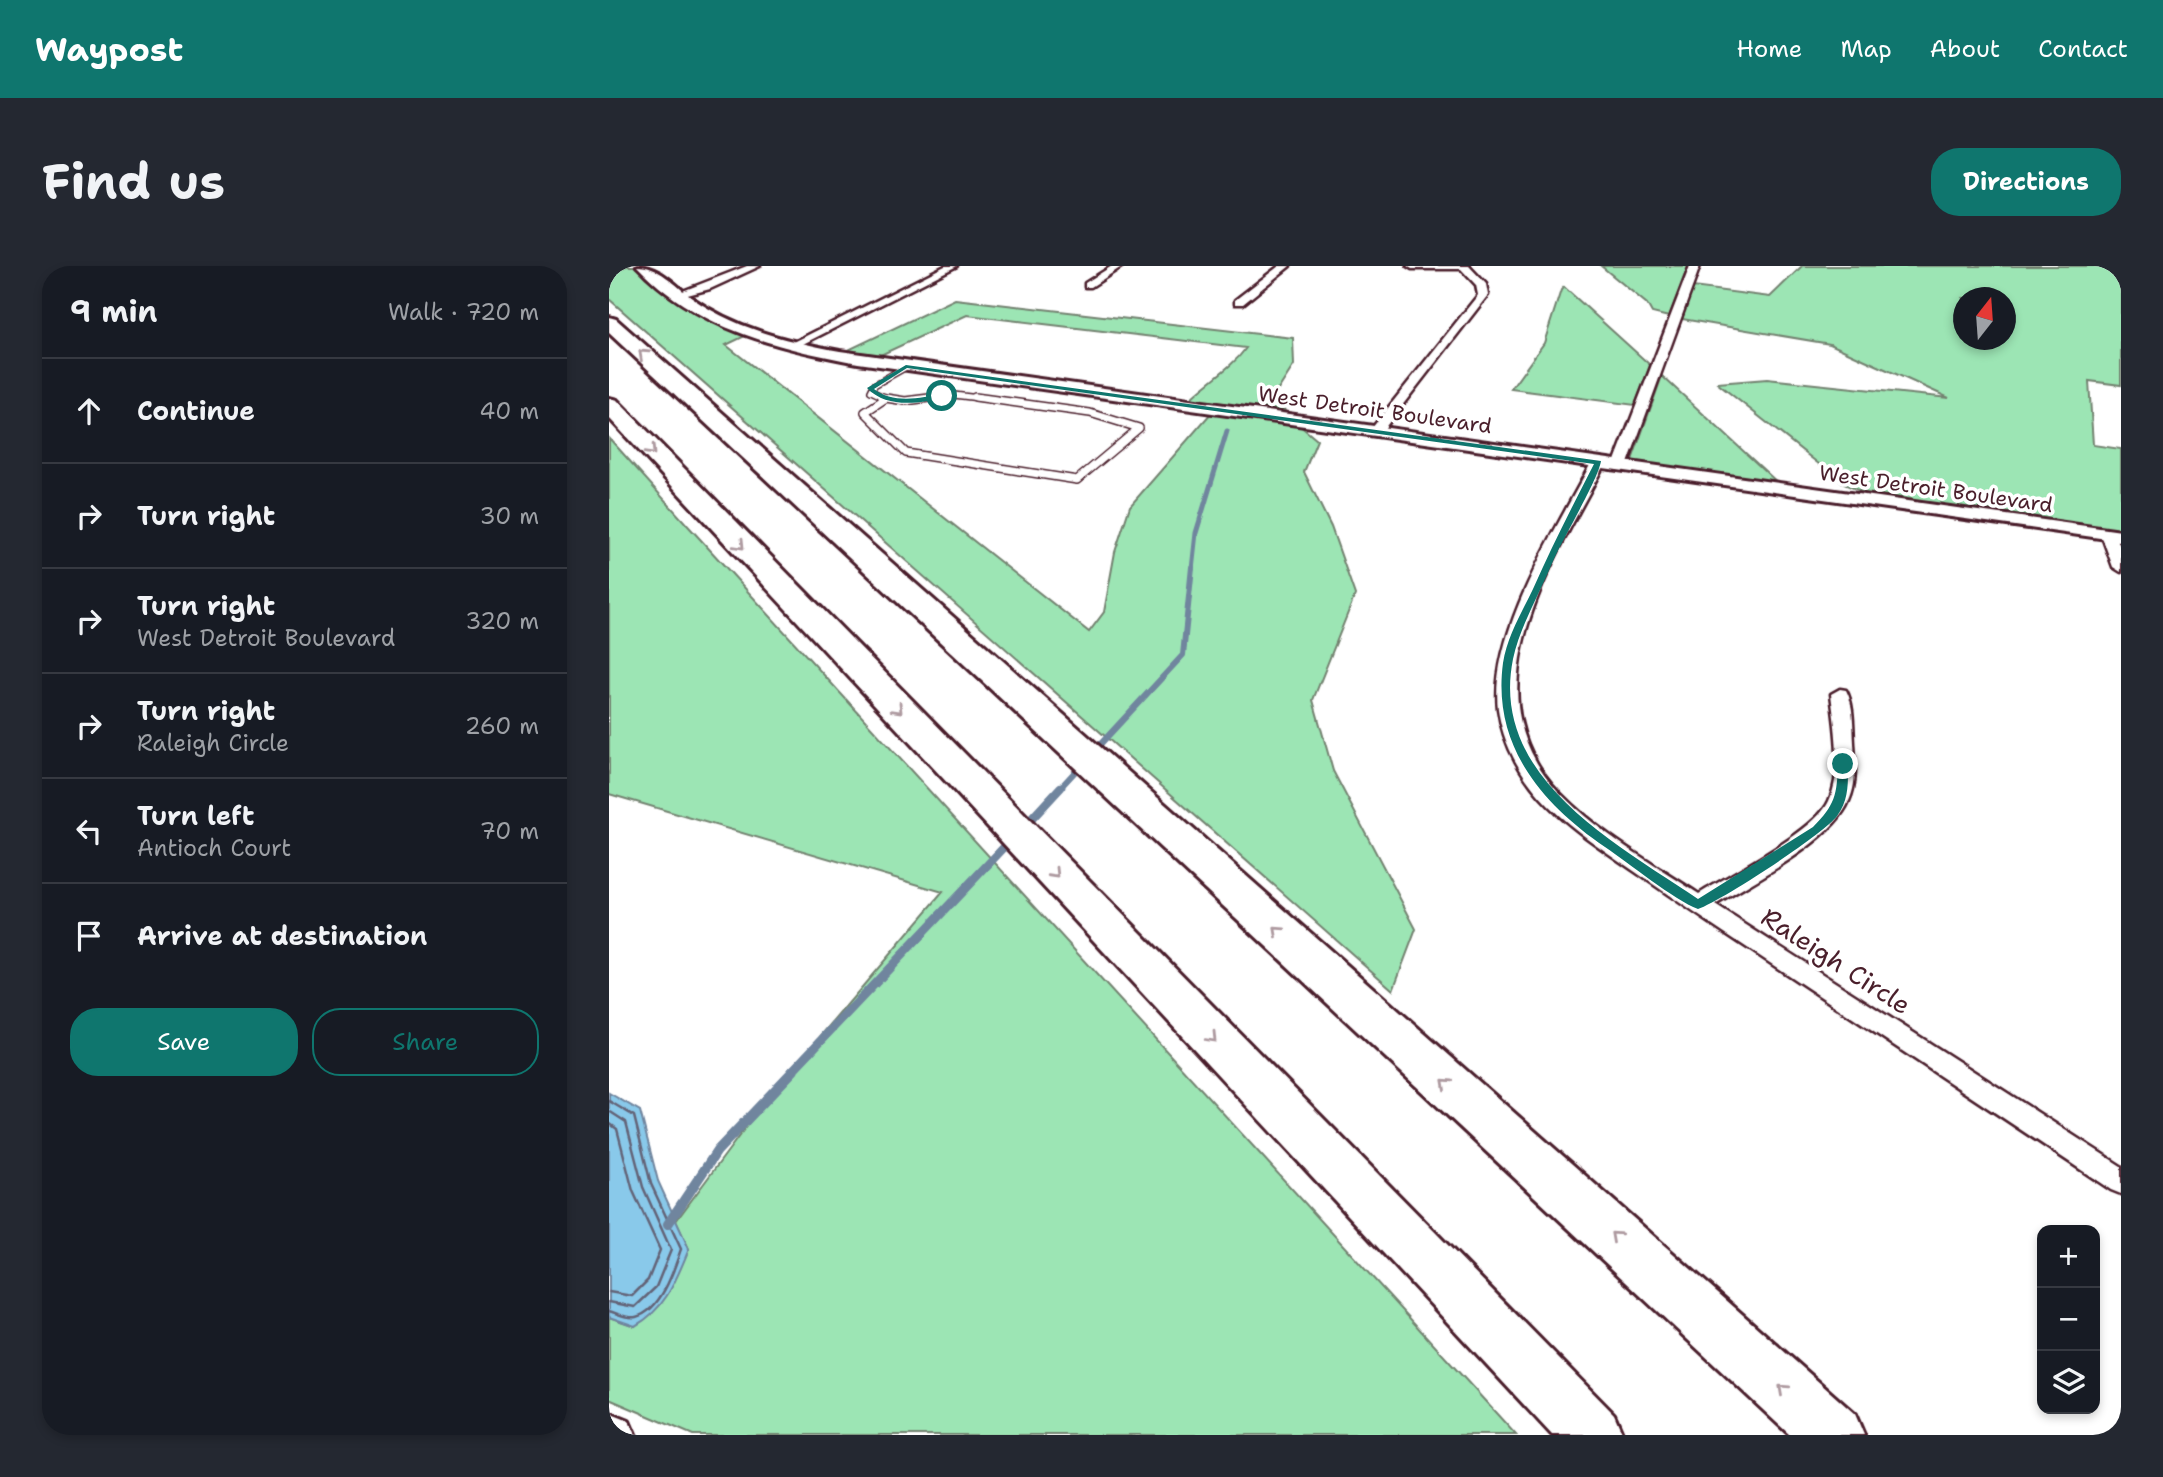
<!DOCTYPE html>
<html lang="en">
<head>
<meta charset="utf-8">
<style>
	:root { --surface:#171b24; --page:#242831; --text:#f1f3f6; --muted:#9ea1a6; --line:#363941; --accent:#0f766e }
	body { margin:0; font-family:"Shantell Sans",sans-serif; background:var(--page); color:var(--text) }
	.controls { position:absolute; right:21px; bottom:21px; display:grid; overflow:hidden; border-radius:14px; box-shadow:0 4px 10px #0003 }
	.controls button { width:63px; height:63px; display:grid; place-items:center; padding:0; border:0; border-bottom:2px solid var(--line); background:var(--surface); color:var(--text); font:35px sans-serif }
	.compass { position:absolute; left:1344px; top:21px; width:63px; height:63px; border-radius:50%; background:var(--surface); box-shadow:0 4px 10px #0003; rotate:17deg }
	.stop { position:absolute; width:21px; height:21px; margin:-16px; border:5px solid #0f766e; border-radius:50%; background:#fff }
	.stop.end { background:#0f766e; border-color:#fff; box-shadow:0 2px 7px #0008 }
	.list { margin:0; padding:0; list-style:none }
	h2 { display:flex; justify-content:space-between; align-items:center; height:91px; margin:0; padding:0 28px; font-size:30px }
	h2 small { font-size:23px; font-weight:400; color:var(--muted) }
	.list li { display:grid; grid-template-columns:46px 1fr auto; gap:21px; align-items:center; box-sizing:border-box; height:105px; padding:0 28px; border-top:2px solid var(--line) }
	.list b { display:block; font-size:26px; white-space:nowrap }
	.list p { margin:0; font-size:23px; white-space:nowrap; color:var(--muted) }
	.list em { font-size:23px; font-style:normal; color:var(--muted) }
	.actions { display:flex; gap:14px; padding:21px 28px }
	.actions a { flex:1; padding:16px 0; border:2px solid var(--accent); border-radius:28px; text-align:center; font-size:24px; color:var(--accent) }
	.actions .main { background:var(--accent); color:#fff }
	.icon { flex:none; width:38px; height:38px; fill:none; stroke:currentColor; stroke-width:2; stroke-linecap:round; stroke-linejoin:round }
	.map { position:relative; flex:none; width:1512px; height:1169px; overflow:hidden; border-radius:28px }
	header { display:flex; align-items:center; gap:42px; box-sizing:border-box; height:98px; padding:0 35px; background:var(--accent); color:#fff }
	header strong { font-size:33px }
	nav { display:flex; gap:38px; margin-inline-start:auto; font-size:24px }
	.intro { display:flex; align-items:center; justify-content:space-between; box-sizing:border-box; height:168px; padding:0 42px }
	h1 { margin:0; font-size:49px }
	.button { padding:18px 32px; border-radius:28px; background:var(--accent); color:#fff; font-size:24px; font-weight:700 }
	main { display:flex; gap:42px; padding:0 42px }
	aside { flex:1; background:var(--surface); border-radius:28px; box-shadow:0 4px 10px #0003 }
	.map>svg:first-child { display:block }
	.green { fill:#9ce5b4; stroke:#738270; stroke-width:2; fill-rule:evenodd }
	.water { fill:#89c9ea; stroke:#70859e; stroke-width:2 }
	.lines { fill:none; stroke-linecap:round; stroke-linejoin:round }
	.shore { stroke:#636377; stroke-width:2.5 }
	.stream-far3 { stroke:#70859e; stroke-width:5 }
	.stream-far2 { stroke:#70859e; stroke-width:6 }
	.stream-far1 { stroke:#70859e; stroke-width:9 }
	.stream { stroke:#70859e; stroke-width:10 }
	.service-far1-casing { stroke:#4a1f2b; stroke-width:8 }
	.service-casing { stroke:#4a1f2b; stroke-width:10 }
	.minor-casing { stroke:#4a1f2b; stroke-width:5 }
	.tertiary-casing { stroke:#4a1f2b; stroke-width:6 }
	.motorway-casing { stroke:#4a1f2b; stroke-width:6 }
	.service-far1 { stroke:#fff; stroke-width:5 }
	.service { stroke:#fff; stroke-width:7 }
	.minor { fill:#fff; fill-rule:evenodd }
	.tertiary { fill:#fff; fill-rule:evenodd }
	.motorway { fill:#fff; fill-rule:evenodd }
	.oneway { stroke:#ae9aa0 }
	.route { fill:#0f766e }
	.labels { text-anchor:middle; stroke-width:7; stroke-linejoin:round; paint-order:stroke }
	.far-street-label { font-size:21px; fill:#4a1f2b; stroke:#fff }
	.street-label { font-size:26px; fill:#4a1f2b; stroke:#fff }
</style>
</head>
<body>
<header>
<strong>Waypost</strong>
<nav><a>Home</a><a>Map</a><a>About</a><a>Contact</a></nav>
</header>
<div class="intro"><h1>Find us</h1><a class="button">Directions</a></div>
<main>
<aside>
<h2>9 min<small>Walk · 720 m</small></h2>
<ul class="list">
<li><svg class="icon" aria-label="ahead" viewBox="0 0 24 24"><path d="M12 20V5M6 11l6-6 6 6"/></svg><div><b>Continue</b></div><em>40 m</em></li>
<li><svg class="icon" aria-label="right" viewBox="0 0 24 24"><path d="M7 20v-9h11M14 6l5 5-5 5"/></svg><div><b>Turn right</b></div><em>30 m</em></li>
<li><svg class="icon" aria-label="right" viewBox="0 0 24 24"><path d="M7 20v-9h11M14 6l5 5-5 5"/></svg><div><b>Turn right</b><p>West Detroit Boulevard</p></div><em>320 m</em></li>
<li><svg class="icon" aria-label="right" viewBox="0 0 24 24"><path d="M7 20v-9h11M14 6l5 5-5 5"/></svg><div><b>Turn right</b><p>Raleigh Circle</p></div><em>260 m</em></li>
<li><svg class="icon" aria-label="left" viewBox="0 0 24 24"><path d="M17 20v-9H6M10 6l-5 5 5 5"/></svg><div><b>Turn left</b><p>Antioch Court</p></div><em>70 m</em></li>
<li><svg class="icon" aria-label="arrive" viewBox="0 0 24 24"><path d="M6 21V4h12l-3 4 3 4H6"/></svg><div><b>Arrive at destination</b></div></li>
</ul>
<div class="actions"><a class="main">Save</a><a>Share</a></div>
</aside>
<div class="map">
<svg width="1512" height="1169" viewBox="0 0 1512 1169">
	<rect width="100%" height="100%" fill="#fff"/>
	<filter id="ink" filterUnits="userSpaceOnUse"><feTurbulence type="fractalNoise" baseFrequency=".0143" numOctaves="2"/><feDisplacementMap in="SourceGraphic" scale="14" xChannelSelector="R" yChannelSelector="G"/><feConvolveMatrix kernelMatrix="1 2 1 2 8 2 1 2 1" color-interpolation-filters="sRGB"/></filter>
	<g filter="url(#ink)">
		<!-- green -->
		<path class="green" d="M 17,0 L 25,0 L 87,46 L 136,70 L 117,79 L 480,366 L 495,346 L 506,286 L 521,240 L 602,147 L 689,158 L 708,174 L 695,206 L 722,261 L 746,329 L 704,434 L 724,505 L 807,663 L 784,724 L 0,33 L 0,7 Z
			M 992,0 L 1079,0 L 1060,51 L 1043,47 L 1038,38 Z
			M 1193,0 L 1512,0 L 1512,119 L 1480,115 L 1484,179 L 1512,183 L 1512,265 L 1262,230 L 1235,218 L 1108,117 L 1158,113 L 1340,132 L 1221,78 L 1073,53 L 1084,21 L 1161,31 ZM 1354,32 L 1396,32 L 1396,74 L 1354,74 Z
			M 955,21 L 1041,99 L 1026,139 L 902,123 L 935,77 L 952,24 Z
			M 346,33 L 684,72 L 685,99 L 667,127 L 678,149 L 579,135 C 597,116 622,103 637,82 L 358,49 L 265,92 L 235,86 Z
			M 1053,110 L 1169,217 L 1022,197 Z
			M 0,172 L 81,262 L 907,1169 L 84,1169 L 0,1133 L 0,1051 L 26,1060 L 80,983 L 67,955 L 156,835 L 334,626 L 0,528 Z"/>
		<!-- water -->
		<path class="water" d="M 0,827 L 31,845 L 49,915 L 80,983 C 67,1014 57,1043 26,1060 L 0,1051 Z"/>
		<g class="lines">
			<!-- shore -->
			<path class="shore" d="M 0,835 L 25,850 L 42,918 L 72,983 C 65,1004 52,1045 27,1051 C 18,1053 8,1047 0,1045
				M 0,845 L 17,856 L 34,921 L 62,984 L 47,1021 L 26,1041 L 0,1036
				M 0,857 L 8,863 L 24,925 L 51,984 L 39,1014 L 23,1030 L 0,1026"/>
			<!-- stream-far3 -->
			<path class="stream-far3" d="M 583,303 L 587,267 L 618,165"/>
			<!-- stream-far2 -->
			<path class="stream-far2" d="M 485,485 L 574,389 L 583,301
				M 450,523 L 474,497"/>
			<!-- stream-far1 -->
			<path class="stream-far1" d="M 416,560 L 452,521
				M 183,805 L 402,574"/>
			<!-- stream -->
			<path class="stream" d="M 59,958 L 108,885 L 185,804"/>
			<defs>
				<path id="service-far1" d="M 277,132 L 280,133
					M 277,132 L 262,125 L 265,119 L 297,101
					M 315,133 L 345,129 L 378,133"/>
				<path id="service" d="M 273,131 L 277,132
					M 277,132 L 296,135 L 328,131
					M 277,132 L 256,146 L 297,187 L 468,214 L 530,162 L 481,147 L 366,131"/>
				<path id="minor" d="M 138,0 L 151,0 L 101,23 L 71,31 L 66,28 Z
					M 336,0 L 348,0 L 188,81 L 179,79 Z
					M 503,0 L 514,0 L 482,21 L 476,21 L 476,17 Z
					M 670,0 L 681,0 L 634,38 L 626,38 L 626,34 Z
					M 798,0 L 860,0 L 877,18 L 879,29 L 771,168 L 763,168 L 763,162 L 869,29 L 867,19 L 852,3 L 803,3 Z
					M 1081,0 L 1091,0 L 1018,200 L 1011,204 L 1006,203 L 1004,200 Z
					M 989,193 L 996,197 C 944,297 854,428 952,528 C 991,568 1043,597 1090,628 C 1120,609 1207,565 1220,535 C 1234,505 1226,460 1222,428 L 1231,423 L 1237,424 C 1245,438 1244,461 1245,477 C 1246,496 1248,518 1240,535 C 1223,576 1144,615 1106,639 L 1512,900 L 1512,928 L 1502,924 C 1383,844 1263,765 1143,685 C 1103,659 1064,632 1025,605 C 995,584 965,565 940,540 C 914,514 894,480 889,443 C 880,368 948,262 982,197 Z
					M 1499,264 L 1504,265 L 1512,282 L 1512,306 L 1504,301 L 1492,268 Z"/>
				<path id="tertiary" d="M 28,0 C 50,0 66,19 83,32 C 127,63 178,75 231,85 L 1512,265 L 1512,275 L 249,97 C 168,82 87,63 28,0 Z
					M 0,1147 L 20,1155 L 26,1169 L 0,1169 Z"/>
				<path id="motorway" d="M 0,51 L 7,53 L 1246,1148 L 1255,1169 L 1181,1169 L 0,67 Z
					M 0,132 L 8,134 L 1005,1148 L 1014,1169 L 943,1169 L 0,152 Z"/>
			</defs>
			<!-- service-far1 casing -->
			<use href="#service-far1" class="service-far1-casing"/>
			<!-- service casing -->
			<use href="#service" class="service-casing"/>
			<!-- minor casing -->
			<use href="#minor" class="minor-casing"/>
			<!-- tertiary casing -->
			<use href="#tertiary" class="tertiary-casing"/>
			<!-- motorway casing -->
			<use href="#motorway" class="motorway-casing"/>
			<!-- service-far1 -->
			<use href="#service-far1" class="service-far1"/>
			<!-- service -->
			<use href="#service" class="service"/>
			<!-- minor -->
			<use href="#minor" class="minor"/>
			<!-- tertiary -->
			<use href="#tertiary" class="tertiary"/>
			<!-- motorway -->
			<use href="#motorway" class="motorway"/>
		</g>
		<!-- one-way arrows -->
		<defs><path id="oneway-chevron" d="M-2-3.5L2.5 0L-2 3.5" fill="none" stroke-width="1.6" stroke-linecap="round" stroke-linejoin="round" transform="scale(1.75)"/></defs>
		<g class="oneway">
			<use href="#oneway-chevron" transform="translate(34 88) rotate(-137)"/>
			<use href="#oneway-chevron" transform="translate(42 185) rotate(47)"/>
			<use href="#oneway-chevron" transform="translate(131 279) rotate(46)"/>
			<use href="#oneway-chevron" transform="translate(289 443) rotate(46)"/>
			<use href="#oneway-chevron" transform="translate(446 608) rotate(46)"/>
			<use href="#oneway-chevron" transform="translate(669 665) rotate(-138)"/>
			<use href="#oneway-chevron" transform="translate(603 772) rotate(46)"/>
			<use href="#oneway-chevron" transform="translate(837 817) rotate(-138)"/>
			<use href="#oneway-chevron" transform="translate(1006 970) rotate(-138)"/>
			<use href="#oneway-chevron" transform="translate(1174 1123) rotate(-138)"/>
		</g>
	</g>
	<!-- route -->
	<path class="route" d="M 297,99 L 992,195 C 989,214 954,272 944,295 C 931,327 911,360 904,393 C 880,512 1008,578 1089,633 L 1204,561 C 1226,539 1228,529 1229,498 L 1234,495 L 1239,498 C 1239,517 1240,534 1228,550 C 1215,568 1112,635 1089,643 C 1065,634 1020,597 996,581 C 932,537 883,479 894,397 C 898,371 913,346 924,323 C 943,280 964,239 985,198 L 298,102 L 265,123 C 283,138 312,132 333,128 L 335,132 C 310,137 278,143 258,122 Z"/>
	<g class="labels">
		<!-- far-street labels -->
		<g class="far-street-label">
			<text transform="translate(766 144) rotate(8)" y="7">West Detroit Boulevard</text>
			<text transform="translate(1327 223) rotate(8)" y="7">West Detroit Boulevard</text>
		</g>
		<!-- street labels -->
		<g class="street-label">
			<text transform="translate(1227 695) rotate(33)" y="9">Raleigh Circle</text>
		</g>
	</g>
</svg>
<div class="controls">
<button>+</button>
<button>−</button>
<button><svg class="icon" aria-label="layers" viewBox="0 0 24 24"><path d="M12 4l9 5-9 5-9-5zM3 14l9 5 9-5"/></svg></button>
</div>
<svg class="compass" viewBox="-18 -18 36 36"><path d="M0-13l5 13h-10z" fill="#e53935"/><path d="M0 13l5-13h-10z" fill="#9ea1a6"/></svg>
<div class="stop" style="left:333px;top:130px"></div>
<div class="stop end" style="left:1234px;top:498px"></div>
</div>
</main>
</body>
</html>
